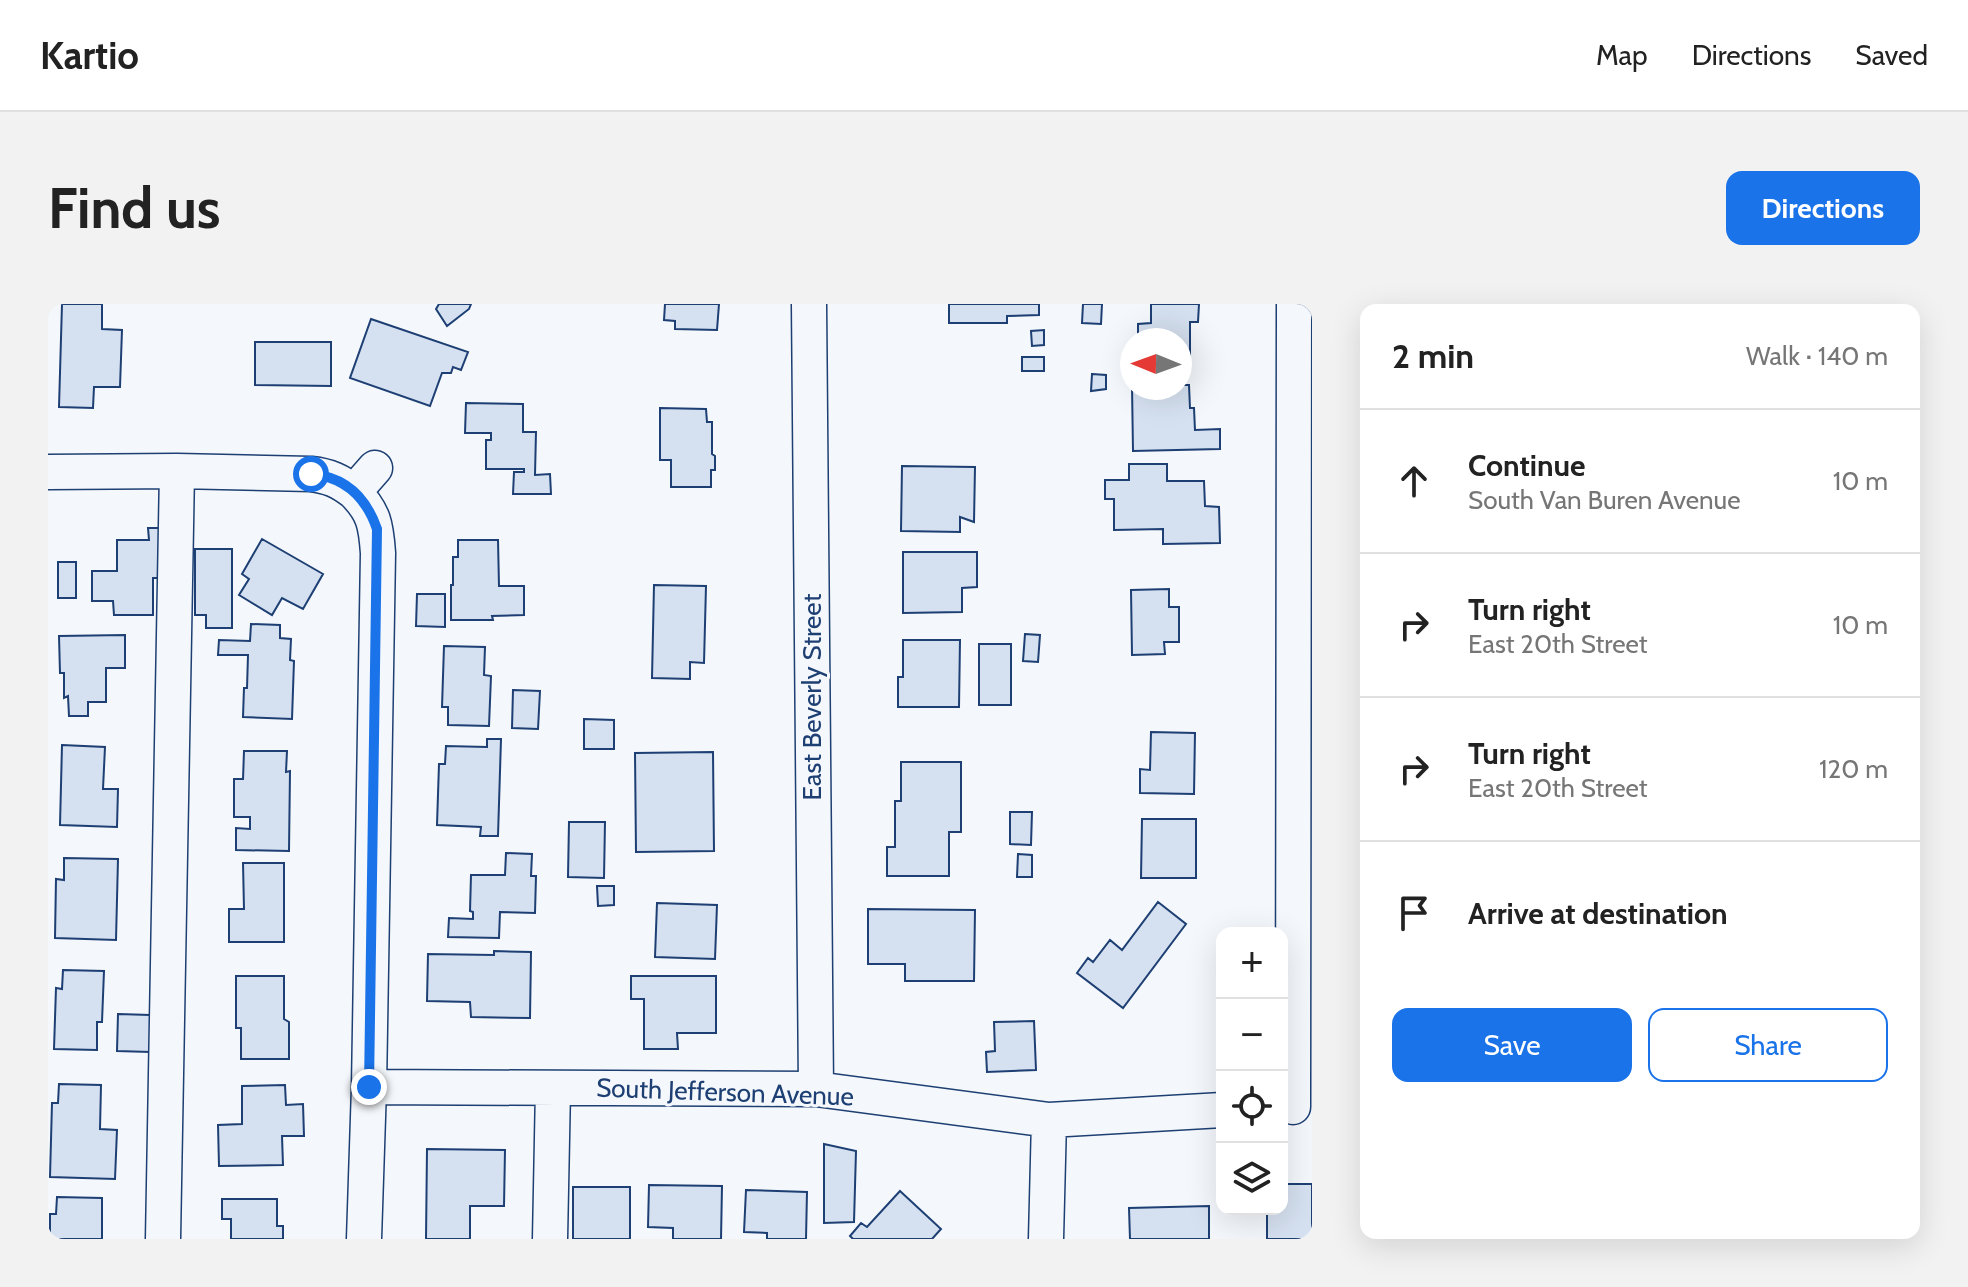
<!DOCTYPE html>
<html lang="en">
<head>
<meta charset="utf-8">
<style>
	:root { --surface:#fff; --page:#f2f2f2; --text:#222; --muted:#767676; --line:#e0e0e0; --accent:#1a73e8 }
	body { margin:0; font-family:Cabin,sans-serif; background:var(--page); color:var(--text) }
	.controls { position:absolute; right:24px; bottom:24px; display:grid; overflow:hidden; border-radius:16px; box-shadow:0 8px 32px #0002 }
	.controls button { width:72px; height:72px; display:grid; place-items:center; padding:0; border:0; border-bottom:2px solid var(--line); background:var(--surface); color:var(--text); font:40px sans-serif }
	.compass { position:absolute; left:1072px; top:24px; width:72px; height:72px; border-radius:50%; background:var(--surface); box-shadow:0 8px 32px #0002; rotate:271deg }
	.stop { position:absolute; width:24px; height:24px; margin:-18px; border:6px solid #1a73e8; border-radius:50%; background:#fff }
	.stop.end { background:#1a73e8; border-color:#fff; box-shadow:0 2px 8px #0008 }
	.list { margin:0; padding:0; list-style:none }
	h2 { display:flex; justify-content:space-between; align-items:center; height:104px; margin:0; padding:0 32px; font-size:34px }
	h2 small { font-size:26px; font-weight:400; color:var(--muted) }
	.list li { display:grid; grid-template-columns:52px 1fr auto; gap:24px; align-items:center; box-sizing:border-box; height:144px; padding:0 32px; border-top:2px solid var(--line) }
	.list b { display:block; font-size:30px; white-space:nowrap }
	.list p { margin:0; font-size:26px; white-space:nowrap; color:var(--muted) }
	.list em { font-size:26px; font-style:normal; color:var(--muted) }
	.actions { display:flex; gap:16px; padding:24px 32px }
	.actions a { flex:1; padding:18px 0; border:2px solid var(--accent); border-radius:16px; text-align:center; font-size:28px; color:var(--accent) }
	.actions .main { background:var(--accent); color:#fff }
	.icon { flex:none; width:44px; height:44px; fill:none; stroke:currentColor; stroke-width:2; stroke-linecap:round; stroke-linejoin:round }
	.map { position:relative; flex:none; width:1264px; height:935px; overflow:hidden; border-radius:16px }
	header { display:flex; align-items:center; gap:48px; box-sizing:border-box; height:112px; padding:0 40px; background:var(--surface); border-bottom:2px solid var(--line) }
	header strong { font-size:38px }
	nav { display:flex; gap:44px; margin-inline-start:auto; font-size:28px }
	.intro { display:flex; align-items:center; justify-content:space-between; box-sizing:border-box; height:192px; padding:0 48px }
	h1 { margin:0; font-size:56px }
	.button { padding:20px 36px; border-radius:16px; background:var(--accent); color:#fff; font-size:28px; font-weight:700 }
	main { display:flex; gap:48px; padding:0 48px }
	aside { flex:1; background:var(--surface); border-radius:16px; box-shadow:0 8px 32px #0002 }
	.map>svg:first-child { display:block }
	.building { fill:#d5e0f0; stroke:#1d3f73; stroke-width:2 }
	.lines { fill:none; stroke-linecap:round; stroke-linejoin:round }
	.minor-casing { stroke:#1d3f73; stroke-width:37 }
	.minor { stroke:#f4f7fb; stroke-width:34 }
	.route { stroke:#1a73e8; stroke-width:10 }
	.labels { text-anchor:middle; stroke-width:6; stroke-linejoin:round; paint-order:stroke }
	.street-label { font-size:26px; fill:#1d3f73; stroke:#f4f7fb }
</style>
</head>
<body>
<header>
<strong>Kartio</strong>
<nav><a>Map</a><a>Directions</a><a>Saved</a></nav>
</header>
<div class="intro"><h1>Find us</h1><a class="button">Directions</a></div>
<main>
<div class="map">
<svg width="1264" height="935" viewBox="0 0 1264 935">
	<rect width="100%" height="100%" fill="#f4f7fb"/>
	<!-- building -->
	<path class="building" d="M 14,0 L 54,0 L 54,25 L 74,26 L 72,83 L 46,83 L 45,104 L 11,103 Z
		M 391,0 L 423,0 L 421,5 L 399,22 L 388,5 Z
		M 617,0 L 671,0 L 669,26 L 627,25 L 627,17 L 616,16 Z
		M 901,0 L 991,0 L 991,11 L 959,12 L 959,19 L 901,19 Z
		M 1035,0 L 1054,0 L 1053,20 L 1034,19 Z
		M 1103,0 L 1151,0 L 1150,18 L 1142,18 L 1142,61 L 1132,61 L 1132,36 L 1090,36 L 1090,20 L 1103,19 Z
		M 323,15 L 420,48 L 413,66 L 405,63 L 403,69 L 394,69 L 382,102 L 302,74 Z
		M 996,26 L 996,41 L 984,42 L 983,27 Z
		M 207,38 L 283,38 L 283,82 L 207,81 Z
		M 974,53 L 996,53 L 996,67 L 974,67 Z
		M 1044,70 L 1058,71 L 1058,85 L 1043,87 Z
		M 1132,81 L 1141,81 L 1142,104 L 1146,104 L 1147,126 L 1172,125 L 1172,145 L 1085,147 L 1084,82 L 1084,84 L 1132,84 Z
		M 418,99 L 475,100 L 475,128 L 488,128 L 487,171 L 502,170 L 503,190 L 465,190 L 466,168 L 476,168 L 476,165 L 438,165 L 438,136 L 443,136 L 443,129 L 417,129 Z
		M 612,104 L 658,105 L 659,118 L 664,118 L 664,150 L 667,152 L 667,166 L 663,166 L 663,183 L 623,183 L 623,156 L 612,156 Z
		M 1081,160 L 1119,160 L 1119,177 L 1156,177 L 1157,202 L 1171,203 L 1172,239 L 1115,240 L 1115,225 L 1066,226 L 1066,195 L 1057,195 L 1057,176 L 1081,176 Z
		M 854,162 L 927,163 L 926,218 L 912,213 L 912,228 L 853,227 Z
		M 100,224 L 120,224 L 120,251 L 110,251 L 110,274 L 105,274 L 105,311 L 66,311 L 65,297 L 44,297 L 44,267 L 69,267 L 69,236 L 101,236 Z
		M 214,235 L 275,270 L 255,305 L 234,294 L 224,311 L 191,291 L 201,275 L 194,270 Z
		M 410,236 L 450,236 L 451,282 L 476,282 L 476,311 L 444,312 L 445,316 L 403,316 L 403,281 L 405,281 L 405,253 L 410,253 Z
		M 147,245 L 184,245 L 184,324 L 158,324 L 158,311 L 147,311 Z
		M 855,248 L 929,248 L 929,283 L 914,284 L 914,308 L 855,309 Z
		M 10,258 L 28,258 L 28,294 L 10,294 Z
		M 606,281 L 658,282 L 656,359 L 642,358 L 642,375 L 604,374 Z
		M 1121,285 L 1121,303 L 1131,303 L 1131,338 L 1116,338 L 1117,350 L 1084,351 L 1083,286 Z
		M 369,290 L 397,290 L 397,323 L 368,322 Z
		M 203,320 L 232,321 L 232,334 L 243,335 L 242,356 L 246,357 L 244,415 L 195,413 L 196,384 L 199,384 L 200,351 L 170,351 L 171,336 L 202,337 Z
		M 977,330 L 992,331 L 990,358 L 975,357 Z
		M 77,331 L 77,364 L 58,364 L 58,398 L 40,398 L 40,412 L 21,412 L 20,392 L 16,394 L 16,369 L 12,369 L 11,332 Z
		M 855,336 L 912,336 L 911,403 L 850,403 L 850,373 L 855,373 Z
		M 931,340 L 963,340 L 963,401 L 931,401 Z
		M 396,342 L 437,343 L 436,371 L 443,372 L 441,422 L 400,421 L 400,403 L 394,403 Z
		M 465,386 L 492,387 L 490,425 L 464,424 Z
		M 536,415 L 566,416 L 566,445 L 536,445 Z
		M 1103,428 L 1147,429 L 1146,490 L 1092,489 L 1092,465 L 1102,466 Z
		M 439,435 L 453,435 L 450,532 L 432,532 L 433,523 L 389,521 L 391,460 L 397,460 L 398,442 L 439,443 Z
		M 14,441 L 57,443 L 55,485 L 70,485 L 69,523 L 12,521 Z
		M 196,447 L 239,447 L 238,468 L 242,467 L 241,547 L 188,546 L 188,524 L 202,525 L 202,513 L 186,513 L 186,475 L 195,475 Z
		M 665,448 L 666,547 L 588,548 L 587,449 Z
		M 853,458 L 913,458 L 913,528 L 901,528 L 901,572 L 839,572 L 839,543 L 847,543 L 847,497 L 853,497 Z
		M 962,508 L 984,508 L 983,541 L 962,540 Z
		M 1094,515 L 1148,515 L 1148,574 L 1093,574 Z
		M 521,518 L 557,518 L 556,574 L 520,573 Z
		M 458,549 L 484,550 L 483,572 L 488,572 L 487,609 L 452,608 L 451,634 L 400,633 L 401,614 L 425,615 L 425,608 L 422,607 L 423,571 L 457,571 Z
		M 970,550 L 984,551 L 984,573 L 969,573 Z
		M 16,554 L 70,555 L 68,636 L 7,634 L 8,575 L 16,576 Z
		M 195,559 L 236,559 L 236,638 L 181,638 L 181,605 L 196,605 Z
		M 549,582 L 566,582 L 566,601 L 550,602 Z
		M 1110,598 L 1138,620 L 1075,704 L 1029,669 L 1040,654 L 1045,658 L 1062,636 L 1074,646 Z
		M 609,599 L 669,601 L 667,655 L 607,653 Z
		M 820,605 L 927,606 L 926,677 L 857,677 L 857,660 L 820,660 Z
		M 446,647 L 483,648 L 482,714 L 423,713 L 422,698 L 379,697 L 380,650 L 446,651 Z
		M 15,666 L 56,667 L 54,718 L 49,718 L 49,746 L 6,745 L 8,684 L 14,685 Z
		M 188,672 L 236,672 L 236,715 L 241,718 L 241,755 L 193,755 L 193,724 L 188,724 Z
		M 583,672 L 668,672 L 668,729 L 629,729 L 630,745 L 596,745 L 596,695 L 583,695 Z
		M 70,710 L 102,711 L 102,748 L 69,747 Z
		M 986,717 L 988,766 L 939,768 L 938,748 L 947,747 L 946,718 Z
		M 11,780 L 53,781 L 52,825 L 69,826 L 67,875 L 2,873 L 4,799 L 10,799 Z
		M 237,781 L 238,801 L 255,800 L 256,832 L 234,832 L 235,861 L 171,862 L 170,821 L 194,820 L 194,782 Z
		M 776,840 L 808,847 L 806,918 L 776,919 Z
		M 379,845 L 457,846 L 456,902 L 422,902 L 422,935 L 378,935 Z
		M 1234,880 L 1264,880 L 1264,935 L 1219,935 L 1219,905 L 1234,905 Z
		M 601,881 L 674,882 L 673,935 L 625,935 L 625,924 L 600,923 Z
		M 525,883 L 582,883 L 582,935 L 525,935 Z
		M 698,886 L 759,888 L 758,935 L 719,935 L 719,929 L 696,928 Z
		M 852,887 L 893,925 L 884,935 L 805,935 L 802,932 L 813,919 L 819,923 Z
		M 9,893 L 54,894 L 54,935 L 2,935 L 2,910 L 8,910 Z
		M 174,895 L 229,895 L 229,922 L 235,922 L 235,935 L 183,935 L 183,915 L 174,915 Z
		M 1161,902 L 1161,935 L 1082,935 L 1081,904 Z"/>
	<g class="lines">
		<defs>
			<path id="minor" d="M 761,0 L 768,785
				M 0,168 L 129,167 L 263,170 C 281,172 292,177 306,188 L 327,164
				M 306,188 C 326,208 328,221 330,249 L 321,783 L 316,935
				M 321,783 L 768,785 L 1001,816 L 1174,806
				M 1245,803 L 1246,0
				M 115,935 L 129,167
				M 502,935 L 505,784
				M 998,935 L 1001,816"/>
		</defs>
		<!-- minor casing -->
		<use href="#minor" class="minor-casing"/>
		<!-- minor -->
		<use href="#minor" class="minor"/>
	</g>
	<g class="lines">
		<!-- route -->
		<path class="route" d="M 263,170 C 297,173 318,193 329,225 L 321,783"/>
	</g>
	<g class="labels">
		<!-- street labels -->
		<g class="street-label">
			<text transform="translate(764 393) rotate(-90)" y="9">East Beverly Street</text>
			<text transform="translate(677 788) rotate(2)" y="9">South Jefferson Avenue</text>
		</g>
	</g>
</svg>
<div class="controls">
<button>+</button>
<button>−</button>
<button><svg class="icon" aria-label="locate" viewBox="0 0 24 24"><circle cx="12" cy="12" r="6"/><path d="M12 2v4M12 18v4M2 12h4M18 12h4"/></svg></button>
<button><svg class="icon" aria-label="layers" viewBox="0 0 24 24"><path d="M12 4l9 5-9 5-9-5zM3 14l9 5 9-5"/></svg></button>
</div>
<svg class="compass" viewBox="-18 -18 36 36"><path d="M0-13l5 13h-10z" fill="#e53935"/><path d="M0 13l5-13h-10z" fill="#767676"/></svg>
<div class="stop" style="left:263px;top:170px"></div>
<div class="stop end" style="left:321px;top:783px"></div>
</div>
<aside>
<h2>2 min<small>Walk · 140 m</small></h2>
<ul class="list">
<li><svg class="icon" aria-label="ahead" viewBox="0 0 24 24"><path d="M12 20V5M6 11l6-6 6 6"/></svg><div><b>Continue</b><p>South Van Buren Avenue</p></div><em>10 m</em></li>
<li><svg class="icon" aria-label="right" viewBox="0 0 24 24"><path d="M7 20v-9h11M14 6l5 5-5 5"/></svg><div><b>Turn right</b><p>East 20th Street</p></div><em>10 m</em></li>
<li><svg class="icon" aria-label="right" viewBox="0 0 24 24"><path d="M7 20v-9h11M14 6l5 5-5 5"/></svg><div><b>Turn right</b><p>East 20th Street</p></div><em>120 m</em></li>
<li><svg class="icon" aria-label="arrive" viewBox="0 0 24 24"><path d="M6 21V4h12l-3 4 3 4H6"/></svg><div><b>Arrive at destination</b></div></li>
</ul>
<div class="actions"><a class="main">Save</a><a>Share</a></div>
</aside>
</main>
</body>
</html>
